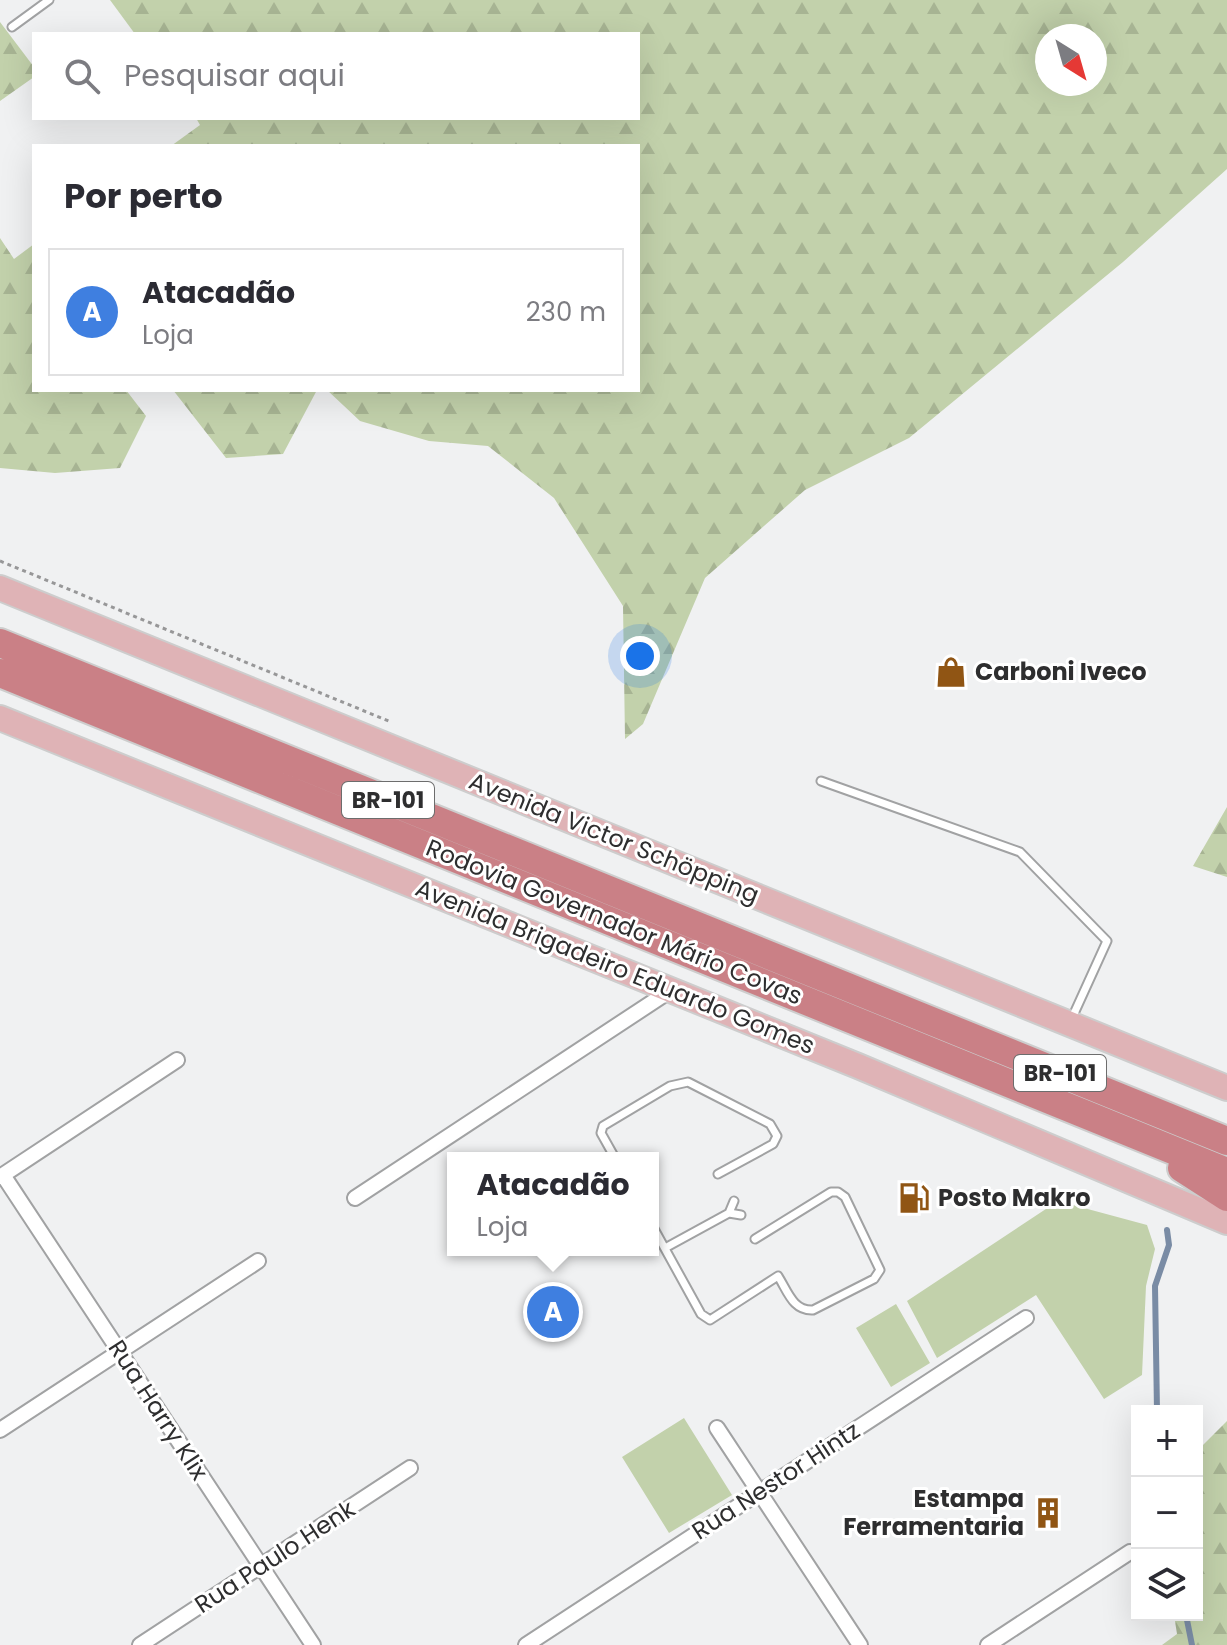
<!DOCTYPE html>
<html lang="pt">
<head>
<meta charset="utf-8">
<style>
	:root { --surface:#fff; --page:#f7f7f7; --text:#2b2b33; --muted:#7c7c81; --line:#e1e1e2; --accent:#2563eb }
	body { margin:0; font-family:Poppins,sans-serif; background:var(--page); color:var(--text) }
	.controls { position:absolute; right:24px; bottom:24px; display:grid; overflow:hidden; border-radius:0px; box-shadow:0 8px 32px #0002 }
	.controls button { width:72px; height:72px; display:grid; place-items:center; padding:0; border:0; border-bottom:2px solid var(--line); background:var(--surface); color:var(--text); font:40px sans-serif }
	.compass { position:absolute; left:1035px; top:24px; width:72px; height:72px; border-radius:50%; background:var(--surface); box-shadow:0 8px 32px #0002; rotate:143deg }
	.you { position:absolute; left:640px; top:656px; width:28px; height:28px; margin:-20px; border:6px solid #fff; border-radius:50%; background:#1a73e8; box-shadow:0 0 0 12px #1a73e833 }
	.badge { display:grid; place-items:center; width:52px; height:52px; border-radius:50%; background:var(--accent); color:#fff; font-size:26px; font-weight:700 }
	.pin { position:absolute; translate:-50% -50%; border:4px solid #fff; box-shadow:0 2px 8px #0006 }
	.popup { position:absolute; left:447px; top:1152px; width:212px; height:104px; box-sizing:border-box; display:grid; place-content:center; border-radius:0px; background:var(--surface); filter:drop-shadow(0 2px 6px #0005); font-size:26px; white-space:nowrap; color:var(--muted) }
	.popup b { font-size:30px; color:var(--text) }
	.popup::after { content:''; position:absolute; left:50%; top:100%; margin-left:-16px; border:16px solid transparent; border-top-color:var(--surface) }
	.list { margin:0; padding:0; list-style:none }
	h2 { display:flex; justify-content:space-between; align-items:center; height:104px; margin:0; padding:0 32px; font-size:34px }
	h2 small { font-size:26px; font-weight:400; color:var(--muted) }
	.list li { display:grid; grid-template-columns:52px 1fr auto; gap:24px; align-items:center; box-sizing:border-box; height:128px; margin:0 16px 16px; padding:0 16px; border:2px solid var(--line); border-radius:0px }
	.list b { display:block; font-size:30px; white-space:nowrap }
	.list p { margin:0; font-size:26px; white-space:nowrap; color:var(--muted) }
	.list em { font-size:26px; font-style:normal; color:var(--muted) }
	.icon { flex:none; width:44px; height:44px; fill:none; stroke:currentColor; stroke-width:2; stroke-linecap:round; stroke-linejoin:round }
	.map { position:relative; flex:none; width:1227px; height:1645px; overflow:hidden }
	.search { position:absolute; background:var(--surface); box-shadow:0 8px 32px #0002; left:32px; top:32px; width:608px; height:88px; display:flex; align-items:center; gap:20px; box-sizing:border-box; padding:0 28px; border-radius:0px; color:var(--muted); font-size:30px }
	.panel { position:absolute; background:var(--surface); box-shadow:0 8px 32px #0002; left:32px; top:144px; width:608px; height:248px; border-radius:0px }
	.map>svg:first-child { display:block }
	.grass { fill:#c2d1ab }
	.forest { fill:url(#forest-firs); fill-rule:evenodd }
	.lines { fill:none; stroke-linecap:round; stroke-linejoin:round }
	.stream { stroke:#7a8ca5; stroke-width:6 }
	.service-casing { stroke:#a1a2a3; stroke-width:11 }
	.minor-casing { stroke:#a1a2a3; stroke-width:18 }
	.primary-casing { stroke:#cdcdcd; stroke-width:28 }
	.motorway-casing { stroke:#cdcdcd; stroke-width:32 }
	.path { stroke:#979798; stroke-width:3; stroke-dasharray:4 4; stroke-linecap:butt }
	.service { stroke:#fff; stroke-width:7 }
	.minor { stroke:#fff; stroke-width:14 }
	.primary { stroke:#dfb3b6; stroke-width:24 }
	.motorway { stroke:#ca8086; stroke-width:28 }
	.labels { text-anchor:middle; stroke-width:6; stroke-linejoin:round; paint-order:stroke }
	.shield { fill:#fff; stroke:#6d6d6d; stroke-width:2 }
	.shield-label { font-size:22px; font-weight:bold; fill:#2e2e2f }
	.poi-label { font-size:24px; font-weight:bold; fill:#2e2e2f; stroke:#fff; text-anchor:start }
	.street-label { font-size:24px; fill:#2e2e2f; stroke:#fff }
</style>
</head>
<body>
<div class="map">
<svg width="1227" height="1645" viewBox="0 0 1227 1645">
	<defs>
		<pattern id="forest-firs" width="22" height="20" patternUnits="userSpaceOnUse" patternTransform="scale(2)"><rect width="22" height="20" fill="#c2d1ab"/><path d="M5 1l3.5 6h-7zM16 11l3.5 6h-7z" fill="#a7b493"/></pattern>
	</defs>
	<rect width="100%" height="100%" fill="#f0f1f2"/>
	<!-- grass -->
	<path class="grass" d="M 1058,1201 L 1147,1225 L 1155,1249 L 1146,1286 L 1142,1375 L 1104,1399 L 1036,1295 L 937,1358 L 907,1301 Z
		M 896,1304 L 930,1363 L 891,1387 L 856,1328 Z
		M 684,1418 L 732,1495 L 669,1533 L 622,1457 Z"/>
	<!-- forest -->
	<path class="forest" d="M 110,0 L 1227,0 L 1227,169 L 1123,262 L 909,438 L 805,490 L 705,578 L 643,724 L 625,739 L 623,606 L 554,498 L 488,446 L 429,441 L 360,421 L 327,390 L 638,390 L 638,146 L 171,146 L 200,125 L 196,118 L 638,118 L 638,34 L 135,34 ZM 1095,36 L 1095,84 L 1047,84 L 1047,36 Z
		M 0,22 L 34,67 L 34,77 L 0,101 Z
		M 0,238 L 14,259 L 34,244 L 34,390 L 126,390 L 146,416 L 120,468 L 55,473 L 0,468 Z
		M 173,390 L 317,390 L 283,454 L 226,458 Z
		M 1227,807 L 1227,877 L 1193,866 Z
		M 1227,1421 L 1227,1645 L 1162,1645 L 1177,1634 L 1174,1615 L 1197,1615 L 1197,1451 Z"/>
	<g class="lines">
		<!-- stream -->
		<path class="stream" d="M 1157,1411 L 1155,1286 L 1169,1245 L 1167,1230
			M 1186,1615 L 1192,1645"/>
		<defs>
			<path id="service" d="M 12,27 L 49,0
				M 821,781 L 1020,852 L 1107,941 L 1072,1018
				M 615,1158 L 601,1133 L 603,1126 L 670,1086 L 688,1082 L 770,1124 L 777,1136 L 773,1144 L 718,1174
				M 734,1201 L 729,1213 L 741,1215
				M 653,1227 L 701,1314 L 710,1320 L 778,1276 C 788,1292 793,1311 813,1310 L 874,1279 L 880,1270 L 845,1197 L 838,1192 L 831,1192 L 755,1239
				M 665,1248 L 729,1213"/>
			<path id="minor" d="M 3,1175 L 313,1645
				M 0,1177 L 177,1060
				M 355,1198 L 671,990
				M 717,1428 L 860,1645
				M 0,1430 L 258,1261
				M 140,1645 L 410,1468
				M 526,1645 L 1026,1318
				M 988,1645 L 1130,1552"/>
			<path id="primary" d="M 0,588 L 1227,1088
				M 0,718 L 858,1066 L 1227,1222"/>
			<path id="motorway" d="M 0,643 L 1227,1141
				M 0,673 L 1227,1172
				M 1182,1168 L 1227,1197"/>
		</defs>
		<!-- service casing -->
		<use href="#service" class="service-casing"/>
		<!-- minor casing -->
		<use href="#minor" class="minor-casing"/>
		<!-- primary casing -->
		<use href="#primary" class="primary-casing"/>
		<!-- motorway casing -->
		<use href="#motorway" class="motorway-casing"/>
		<!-- path -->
		<path class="path" d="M 0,561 L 391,722"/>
		<!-- service -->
		<use href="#service" class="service"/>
		<!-- minor -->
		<use href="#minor" class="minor"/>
		<!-- primary -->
		<use href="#primary" class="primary"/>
		<!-- motorway -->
		<use href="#motorway" class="motorway"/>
	</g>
	<!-- icons -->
	<defs>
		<symbol id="shop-bare" viewBox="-9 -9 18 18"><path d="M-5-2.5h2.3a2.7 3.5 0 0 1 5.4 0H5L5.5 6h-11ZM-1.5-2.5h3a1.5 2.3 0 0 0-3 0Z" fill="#905514" stroke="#fff" stroke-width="2.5" paint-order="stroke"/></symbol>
		<symbol id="fuel-bare" viewBox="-9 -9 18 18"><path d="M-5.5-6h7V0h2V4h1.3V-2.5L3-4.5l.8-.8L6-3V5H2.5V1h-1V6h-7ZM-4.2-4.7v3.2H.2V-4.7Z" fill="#905514" stroke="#fff" stroke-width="2.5" paint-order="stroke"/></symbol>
		<symbol id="building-bare" viewBox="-9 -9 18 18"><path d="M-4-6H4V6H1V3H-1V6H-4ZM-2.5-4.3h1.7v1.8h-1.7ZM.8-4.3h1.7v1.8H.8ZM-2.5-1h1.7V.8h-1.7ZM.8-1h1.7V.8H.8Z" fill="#905514" stroke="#fff" stroke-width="2.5" paint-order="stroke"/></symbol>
	</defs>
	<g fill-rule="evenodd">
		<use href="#shop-bare" x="929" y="650" width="44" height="44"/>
		<use href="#fuel-bare" x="892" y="1176" width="44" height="44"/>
		<use href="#building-bare" x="1026" y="1491" width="44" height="44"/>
	</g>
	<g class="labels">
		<!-- shield labels -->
		<g class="shield">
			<rect x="342" y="782" width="92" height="36" rx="6"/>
			<rect x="1014" y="1055" width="92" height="36" rx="6"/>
		</g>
		<g class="shield-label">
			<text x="388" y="808">BR-101</text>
			<text x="1060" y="1081">BR-101</text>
		</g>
		<!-- poi labels -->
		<g class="poi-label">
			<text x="975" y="680">Carboni Iveco</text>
			<text x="938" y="1206">Posto Makro</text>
			<text x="1024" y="1507" text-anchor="end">Estampa<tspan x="1024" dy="28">Ferramentaria</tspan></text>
		</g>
		<!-- street labels -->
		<g class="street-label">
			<text transform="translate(614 838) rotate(22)" y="8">Avenida Victor Schöpping</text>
			<text transform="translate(614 922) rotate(22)" y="8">Rodovia Governador Mário Covas</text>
			<text transform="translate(615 967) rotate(22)" y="8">Avenida Brigadeiro Eduardo Gomes</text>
			<text transform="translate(158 1410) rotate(57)" y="8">Rua Harry Klix</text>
			<text transform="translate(776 1481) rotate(-33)" y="8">Rua Nestor Hintz</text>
			<text transform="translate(275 1557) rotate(-33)" y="8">Rua Paulo Henk</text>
		</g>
	</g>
</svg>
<div class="controls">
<button>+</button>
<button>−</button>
<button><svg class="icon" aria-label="layers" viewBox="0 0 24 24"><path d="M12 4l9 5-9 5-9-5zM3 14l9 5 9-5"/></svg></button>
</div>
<svg class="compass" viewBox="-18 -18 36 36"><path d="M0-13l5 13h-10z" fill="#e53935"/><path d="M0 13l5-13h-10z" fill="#7c7c81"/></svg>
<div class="you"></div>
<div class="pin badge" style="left:553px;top:1312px;background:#3f7fe0">A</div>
<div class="popup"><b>Atacadão</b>Loja</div>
<div class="search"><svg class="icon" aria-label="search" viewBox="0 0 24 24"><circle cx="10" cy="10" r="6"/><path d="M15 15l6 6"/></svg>Pesquisar aqui</div>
<section class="panel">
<h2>Por perto<small></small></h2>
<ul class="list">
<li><span class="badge" style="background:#3f7fe0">A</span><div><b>Atacadão</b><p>Loja</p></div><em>230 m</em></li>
</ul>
</section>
</div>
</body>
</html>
